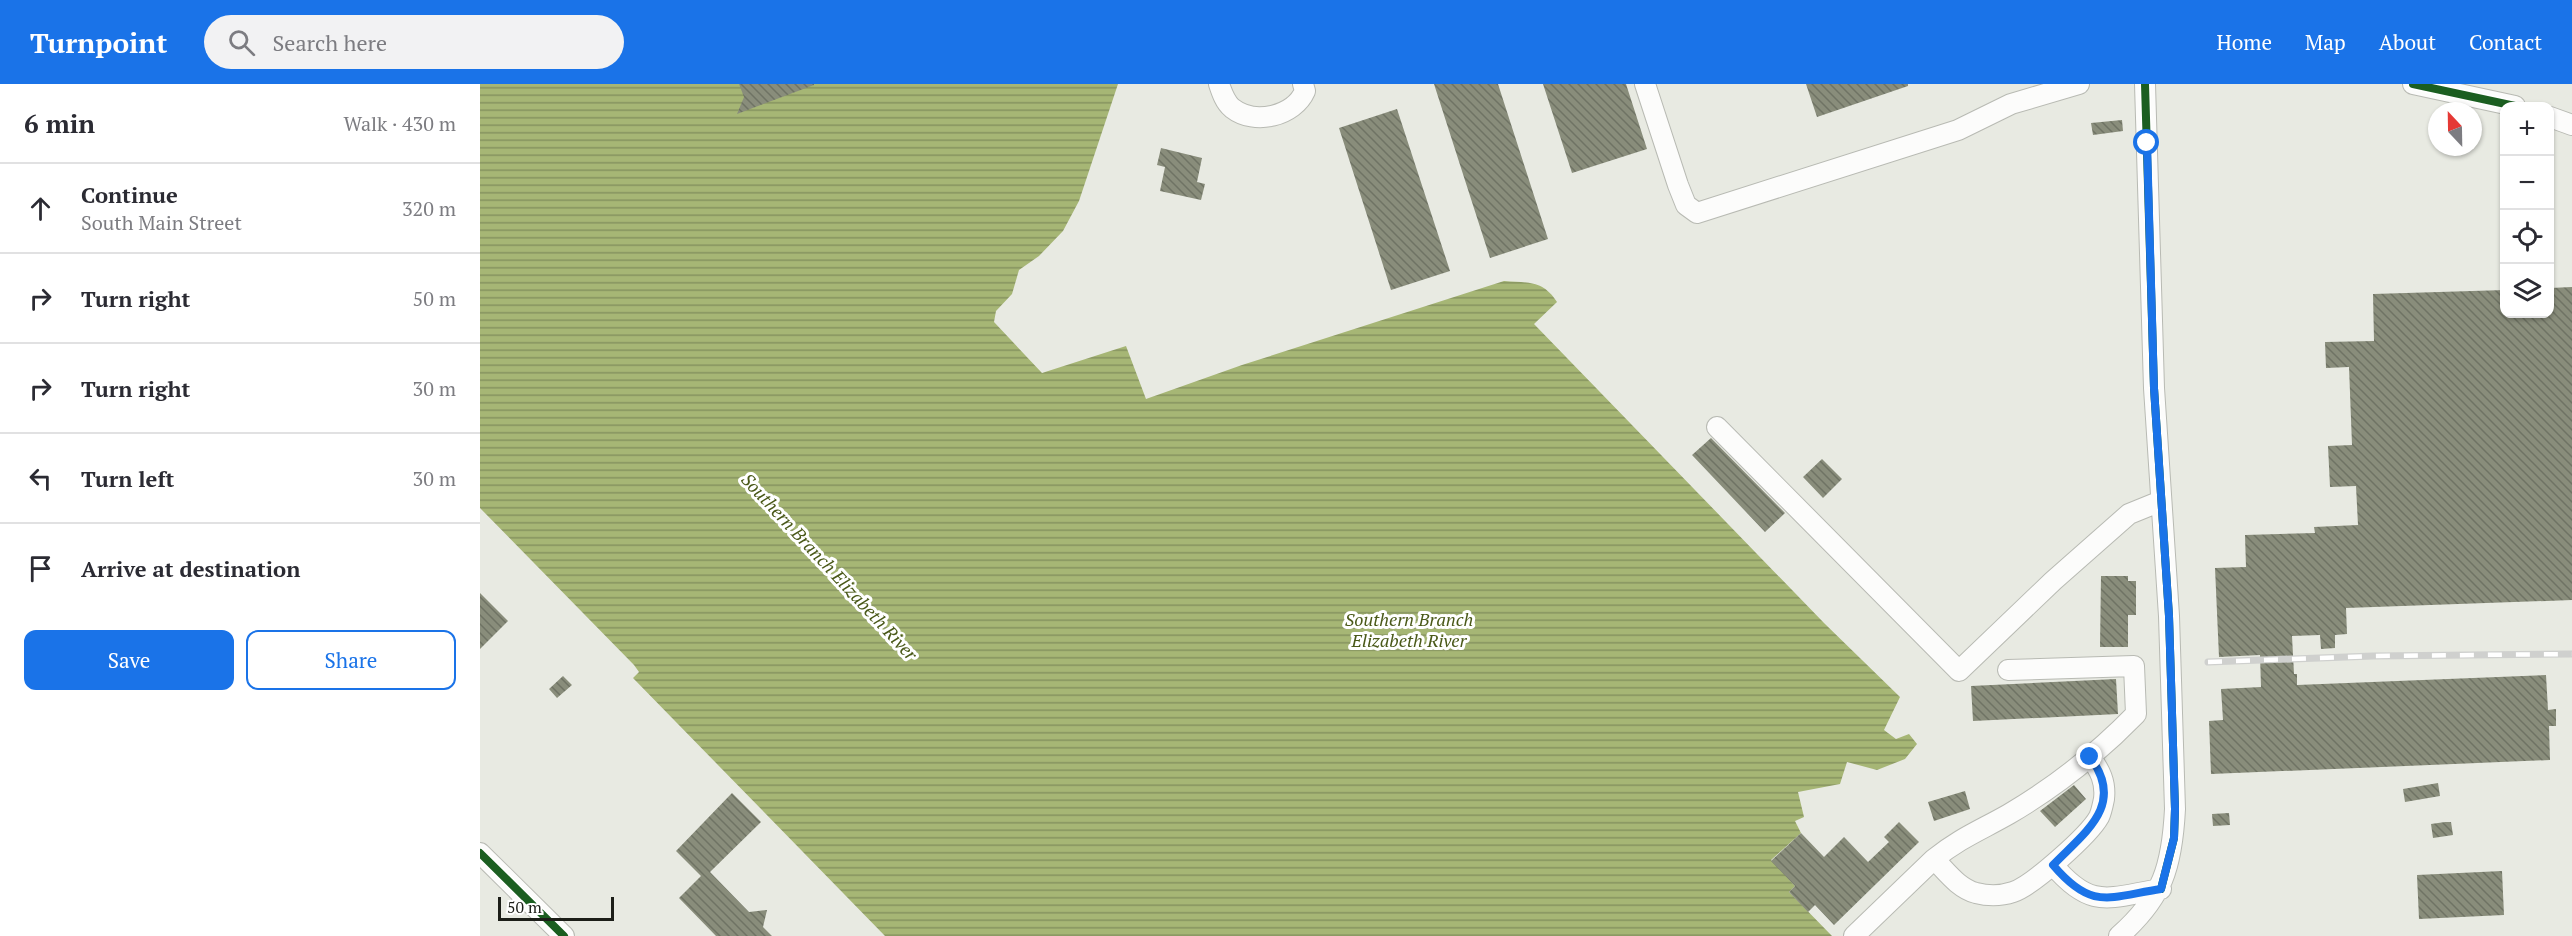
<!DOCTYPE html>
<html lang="en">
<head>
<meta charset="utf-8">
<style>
	:root { --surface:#fff; --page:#f2f2f3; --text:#2b2b33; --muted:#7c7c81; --line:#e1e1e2; --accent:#1a73e8 }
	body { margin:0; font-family:"PT Serif",serif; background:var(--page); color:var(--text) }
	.controls { position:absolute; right:18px; top:18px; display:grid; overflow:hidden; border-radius:12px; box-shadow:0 2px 4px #0004 }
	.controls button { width:54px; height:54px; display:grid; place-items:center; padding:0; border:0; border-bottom:2px solid var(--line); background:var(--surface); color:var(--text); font:30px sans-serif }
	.compass { position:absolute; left:1948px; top:18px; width:54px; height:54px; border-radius:50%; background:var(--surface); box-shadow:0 2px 4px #0004; rotate:338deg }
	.scale { position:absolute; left:18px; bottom:15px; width:116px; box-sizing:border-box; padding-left:6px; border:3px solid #1c1e18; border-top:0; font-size:16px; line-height:21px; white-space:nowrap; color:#1c1e18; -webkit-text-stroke:4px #fff; paint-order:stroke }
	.stop { position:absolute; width:18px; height:18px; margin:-14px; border:4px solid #1a73e8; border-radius:50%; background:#fff }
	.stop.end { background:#1a73e8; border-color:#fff; box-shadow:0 2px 6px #0008 }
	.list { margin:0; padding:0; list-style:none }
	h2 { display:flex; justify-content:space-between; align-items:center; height:78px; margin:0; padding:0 24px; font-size:26px }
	h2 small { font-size:20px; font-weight:400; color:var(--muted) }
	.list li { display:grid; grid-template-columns:39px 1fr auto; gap:18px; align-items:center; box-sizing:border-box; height:90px; padding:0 24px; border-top:2px solid var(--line) }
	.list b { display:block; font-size:22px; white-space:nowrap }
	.list p { margin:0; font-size:20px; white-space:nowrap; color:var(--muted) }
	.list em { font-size:20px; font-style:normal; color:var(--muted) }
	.actions { display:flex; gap:12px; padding:18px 24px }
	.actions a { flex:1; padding:14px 0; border:2px solid var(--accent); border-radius:12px; text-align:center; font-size:21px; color:var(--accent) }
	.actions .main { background:var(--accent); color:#fff }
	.icon { flex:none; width:33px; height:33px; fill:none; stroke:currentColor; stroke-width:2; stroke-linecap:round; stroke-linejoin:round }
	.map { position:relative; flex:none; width:2092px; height:852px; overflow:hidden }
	header { display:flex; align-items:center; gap:36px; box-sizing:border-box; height:84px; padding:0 30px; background:var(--accent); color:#fff }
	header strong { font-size:28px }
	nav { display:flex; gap:33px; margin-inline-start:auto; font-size:21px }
	.search { width:420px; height:54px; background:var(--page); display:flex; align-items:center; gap:15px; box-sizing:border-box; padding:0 21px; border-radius:33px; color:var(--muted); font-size:22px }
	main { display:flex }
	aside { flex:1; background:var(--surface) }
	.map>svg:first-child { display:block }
	.water { fill:url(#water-rules) }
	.building { fill:url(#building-back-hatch) }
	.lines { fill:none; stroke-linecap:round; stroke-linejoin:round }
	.minor-casing { stroke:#b8bab3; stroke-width:22 }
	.minor { stroke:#fcfcfb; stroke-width:20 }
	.rail-casing { stroke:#cfd0ce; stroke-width:7 }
	.rail { stroke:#fff; stroke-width:4.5; stroke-dasharray:14; stroke-linecap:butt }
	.cycleway-casing { stroke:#fff; stroke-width:11 }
	.cycleway { stroke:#1b5e20; stroke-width:8 }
	.route { stroke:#1a73e8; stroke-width:8 }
	.labels { text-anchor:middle; stroke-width:6; stroke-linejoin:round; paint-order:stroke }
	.water-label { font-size:18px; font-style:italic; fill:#4a5919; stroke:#fff }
</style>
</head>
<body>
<header>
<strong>Turnpoint</strong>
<div class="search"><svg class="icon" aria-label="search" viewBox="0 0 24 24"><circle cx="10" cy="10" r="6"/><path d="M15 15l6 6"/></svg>Search here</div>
<nav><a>Home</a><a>Map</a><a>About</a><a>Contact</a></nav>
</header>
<main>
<aside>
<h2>6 min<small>Walk · 430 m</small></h2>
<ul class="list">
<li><svg class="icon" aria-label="ahead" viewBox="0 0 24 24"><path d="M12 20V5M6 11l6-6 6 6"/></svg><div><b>Continue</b><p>South Main Street</p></div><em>320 m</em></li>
<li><svg class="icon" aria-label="right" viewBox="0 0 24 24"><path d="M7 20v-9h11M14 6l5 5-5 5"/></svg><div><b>Turn right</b></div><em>50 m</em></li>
<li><svg class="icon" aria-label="right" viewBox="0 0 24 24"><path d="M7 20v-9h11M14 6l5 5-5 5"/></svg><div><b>Turn right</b></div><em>30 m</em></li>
<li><svg class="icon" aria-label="left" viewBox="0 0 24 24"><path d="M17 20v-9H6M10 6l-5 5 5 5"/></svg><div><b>Turn left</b></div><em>30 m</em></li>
<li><svg class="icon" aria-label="arrive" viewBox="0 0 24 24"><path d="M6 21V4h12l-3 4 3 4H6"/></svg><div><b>Arrive at destination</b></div></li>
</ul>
<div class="actions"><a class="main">Save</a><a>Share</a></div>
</aside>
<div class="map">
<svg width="2092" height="852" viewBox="0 0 2092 852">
	<defs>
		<pattern id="water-rules" width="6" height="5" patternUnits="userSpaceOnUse" patternTransform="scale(1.5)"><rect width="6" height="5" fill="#a6b675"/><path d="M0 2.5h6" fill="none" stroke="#86935f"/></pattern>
		<pattern id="building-back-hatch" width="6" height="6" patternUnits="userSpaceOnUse" patternTransform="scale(1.5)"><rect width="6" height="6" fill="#898d7b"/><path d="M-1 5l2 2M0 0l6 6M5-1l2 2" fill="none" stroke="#6f7364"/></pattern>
	</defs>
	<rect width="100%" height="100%" fill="#e8eae2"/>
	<!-- water -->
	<path class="water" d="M 0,0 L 638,0 L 599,117 L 583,147 L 559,172 L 539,186 L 532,210 L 516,227 L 514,238 L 562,289 L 646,262 L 666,315 L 762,281 L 1024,197 C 1048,199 1063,196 1077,218 L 1054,240 L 1344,539 L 1420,613 L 1404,646 L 1416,655 L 1429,650 L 1437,660 L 1425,675 L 1397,686 L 1367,678 L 1360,700 L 1318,708 L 1324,733 L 1315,737 L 1321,749 L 1291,776 L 1315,802 L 1309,808 L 1352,852 L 405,852 L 153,594 L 159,588 L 154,581 L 0,424 Z"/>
	<!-- building -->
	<path class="building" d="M 259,0 L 334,0 L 334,1 L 257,30 L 264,13 Z
		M 954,0 L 1018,0 L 1068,155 L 1010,174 Z
		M 1063,0 L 1146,0 L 1167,65 L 1092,89 Z
		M 1326,0 L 1428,0 L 1428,2 L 1337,33 Z
		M 917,25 L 970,187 L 911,206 L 859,44 Z
		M 1642,36 L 1643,47 L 1613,51 L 1611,39 Z
		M 681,64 L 722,74 L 717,98 L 725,100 L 721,116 L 680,107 L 685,83 L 677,81 Z
		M 2092,203 L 2092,516 L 1866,524 L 1867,550 L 1855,551 L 1855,564 L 1841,565 L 1840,551 L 1812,552 L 1814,590 L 1817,590 L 1817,601 L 2066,591 L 2068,626 L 2076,625 L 2076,642 L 2069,642 L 2070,676 L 1731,690 L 1729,637 L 1743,636 L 1741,605 L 1781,603 L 1780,571 L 1739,573 L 1735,484 L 1766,483 L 1765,451 L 1835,449 L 1834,443 L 1878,441 L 1876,402 L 1850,403 L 1848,362 L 1872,361 L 1869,283 L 1846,284 L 1845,258 L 1894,257 L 1893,210 L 2025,206 L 2025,230 L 2070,230 L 2070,204 Z
		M 1231,354 L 1305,429 L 1285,448 L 1212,371 Z
		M 1342,375 L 1362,395 L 1343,414 L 1323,393 Z
		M 1621,492 L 1648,492 L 1648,497 L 1656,497 L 1656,531 L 1648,531 L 1648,563 L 1620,563 Z
		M 0,509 L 28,537 L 0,565 Z
		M 83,592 L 92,601 L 77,614 L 69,605 Z
		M 1636,595 L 1638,630 L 1493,637 L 1491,602 Z
		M 1958,699 L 1960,712 L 1925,718 L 1923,705 Z
		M 1594,701 L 1606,715 L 1575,743 L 1560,727 Z
		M 1485,707 L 1490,725 L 1454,737 L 1448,718 Z
		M 252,709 L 281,738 L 230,788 L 269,828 L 287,826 L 283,843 L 292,852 L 236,852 L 199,814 L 221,792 L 196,767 Z
		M 1749,729 L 1750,741 L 1733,742 L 1732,730 Z
		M 1419,738 L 1439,758 L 1354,841 L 1335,821 L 1328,828 L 1309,808 L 1315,802 L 1291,777 L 1321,749 L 1344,773 L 1364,753 L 1388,778 L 1409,758 L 1404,753 Z
		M 1965,738 L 1971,738 L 1973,751 L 1953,754 L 1951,740 Z
		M 2022,787 L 2024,831 L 1939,835 L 1937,791 Z"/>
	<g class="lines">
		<defs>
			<path id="minor" d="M 739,0 C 742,9 745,18 752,24 C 775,42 814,32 825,7 L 823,0
				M 1165,0 L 1198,101 L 1206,121 L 1217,129 L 1478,46 L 1531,20 L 1599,0
				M 1933,0 L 2035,22
				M 2070,33 L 2092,41
				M 1237,343 L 1479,587 L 1573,497 L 1649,430 L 1681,417
				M 1528,586 L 1654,582 L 1656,630 C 1619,668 1575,703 1529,730 C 1501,746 1480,754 1454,775 C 1467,788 1478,804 1496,809 C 1508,812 1521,812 1533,808 C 1552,802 1609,751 1619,733 C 1621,729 1623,720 1624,715 C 1626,698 1620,686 1610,673
				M 0,769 L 84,852
				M 1573,781 C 1612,827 1629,813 1681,805
				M 1374,852 L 1454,775
				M 1639,852 C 1683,813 1692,783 1695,725 L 1689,532 L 1674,304 L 1665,0"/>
		</defs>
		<!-- minor casing -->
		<use href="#minor" class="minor-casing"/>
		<!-- minor -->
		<use href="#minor" class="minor"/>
		<defs>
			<path id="rail" d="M 1728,578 L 1893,572 L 2092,570"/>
		</defs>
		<!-- rail casing -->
		<use href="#rail" class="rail-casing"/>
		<!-- rail -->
		<use href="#rail" class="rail"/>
		<defs>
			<path id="cycleway" d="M 1665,0 L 1674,304 L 1689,532 L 1695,725 L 1694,754 L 1681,805
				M 1933,0 L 2035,22
				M 0,769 L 84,852"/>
		</defs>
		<!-- cycleway casing -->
		<use href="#cycleway" class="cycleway-casing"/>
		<!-- cycleway -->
		<use href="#cycleway" class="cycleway"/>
	</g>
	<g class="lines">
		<!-- route -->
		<path class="route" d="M 1610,673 C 1646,721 1605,748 1573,781 C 1612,827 1629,813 1681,805 L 1694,754 L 1695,725 L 1689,532 L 1674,304 L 1667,59"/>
	</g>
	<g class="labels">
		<!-- water labels -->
		<g class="water-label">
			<text transform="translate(349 483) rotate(47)" y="6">Southern Branch Elizabeth River</text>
			<text x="929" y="542">Southern Branch<tspan x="929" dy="21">Elizabeth River</tspan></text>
		</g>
	</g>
</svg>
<div class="controls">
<button>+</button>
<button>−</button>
<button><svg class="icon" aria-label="locate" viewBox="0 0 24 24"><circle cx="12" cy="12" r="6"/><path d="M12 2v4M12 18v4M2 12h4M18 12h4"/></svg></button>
<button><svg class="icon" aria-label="layers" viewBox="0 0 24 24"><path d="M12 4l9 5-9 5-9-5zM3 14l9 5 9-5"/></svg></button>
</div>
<svg class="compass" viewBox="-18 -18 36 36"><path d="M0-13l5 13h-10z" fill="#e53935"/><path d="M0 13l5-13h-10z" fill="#7c7c81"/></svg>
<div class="scale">50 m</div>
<div class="stop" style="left:1667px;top:59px"></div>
<div class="stop end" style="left:1610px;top:673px"></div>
</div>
</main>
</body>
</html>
